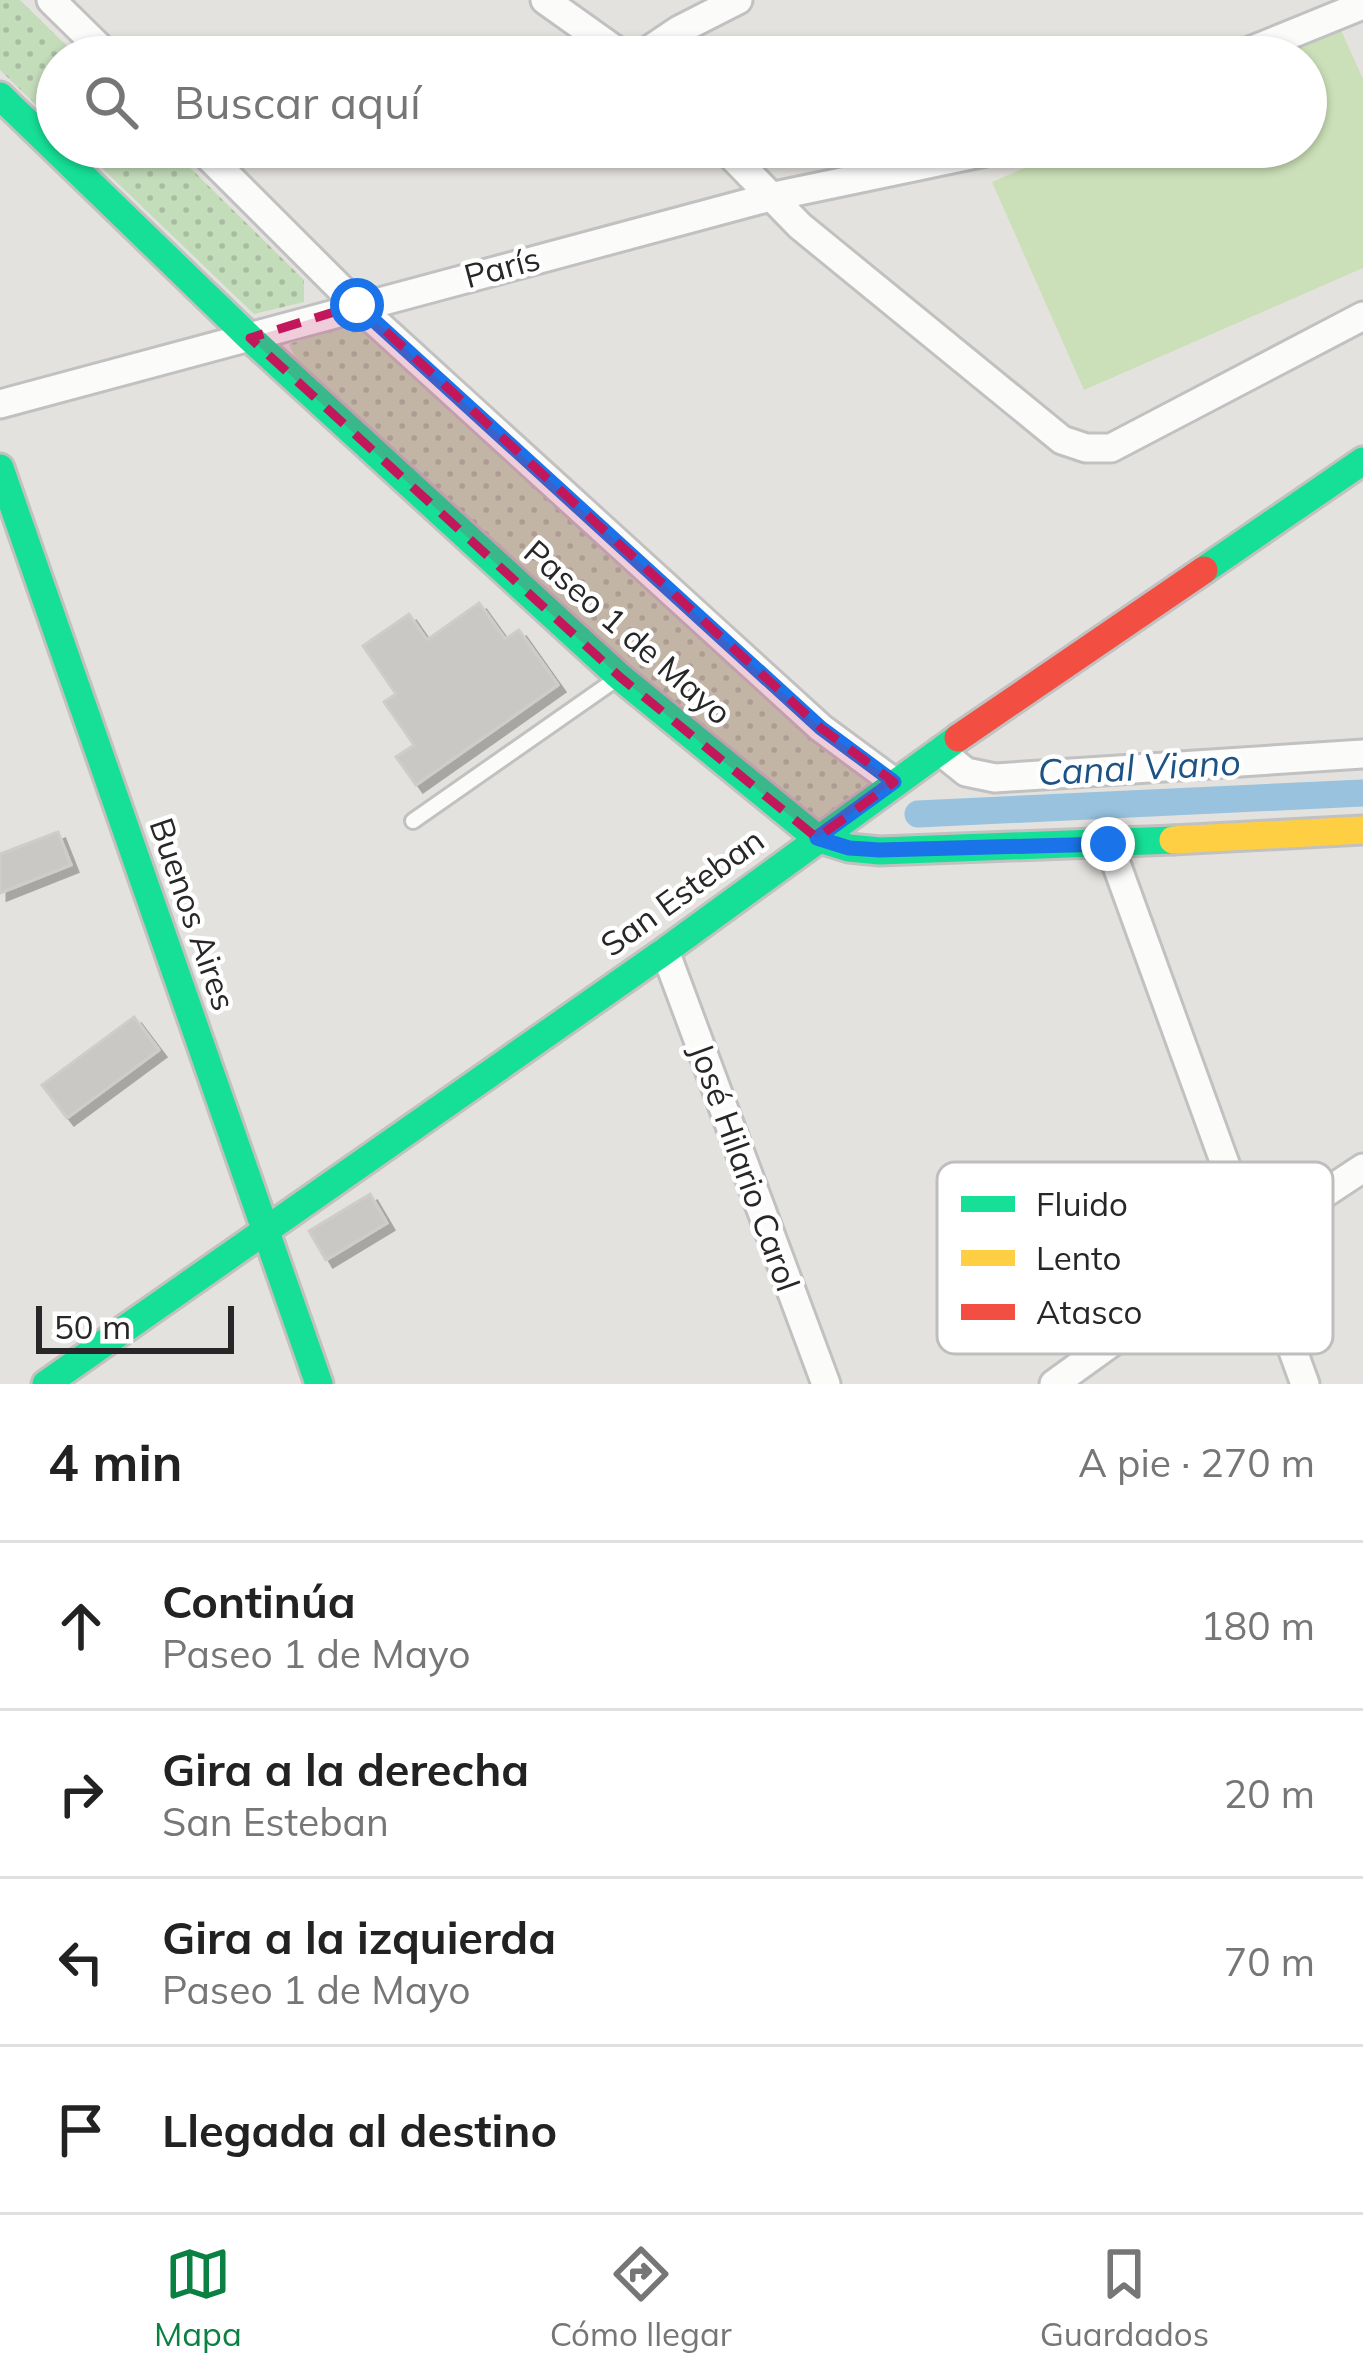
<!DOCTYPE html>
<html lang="es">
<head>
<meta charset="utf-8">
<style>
	:root { --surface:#fff; --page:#f6f6f6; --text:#222; --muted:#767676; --line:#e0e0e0; --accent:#0b8043 }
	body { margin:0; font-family:Mulish,sans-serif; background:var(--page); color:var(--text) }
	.scale { position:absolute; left:36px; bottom:30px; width:198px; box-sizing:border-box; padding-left:12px; border:6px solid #272727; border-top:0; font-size:33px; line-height:42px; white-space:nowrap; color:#272727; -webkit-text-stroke:9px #fff; paint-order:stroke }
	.stop { position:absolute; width:36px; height:36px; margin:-27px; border:9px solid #1a73e8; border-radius:50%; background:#fff }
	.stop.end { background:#1a73e8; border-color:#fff; box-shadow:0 3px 12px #0008 }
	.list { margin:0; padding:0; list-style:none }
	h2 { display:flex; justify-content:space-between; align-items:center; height:156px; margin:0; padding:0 48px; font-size:51px }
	h2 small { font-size:39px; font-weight:400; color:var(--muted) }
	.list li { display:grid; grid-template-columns:78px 1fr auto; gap:36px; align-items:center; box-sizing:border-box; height:168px; padding:0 48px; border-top:3px solid var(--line) }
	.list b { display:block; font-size:45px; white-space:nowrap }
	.list p { margin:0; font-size:39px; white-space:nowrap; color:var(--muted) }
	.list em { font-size:39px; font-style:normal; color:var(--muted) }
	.icon { flex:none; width:66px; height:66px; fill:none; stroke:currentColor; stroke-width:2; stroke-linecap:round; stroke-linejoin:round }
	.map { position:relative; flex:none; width:1363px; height:1384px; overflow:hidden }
	.search { position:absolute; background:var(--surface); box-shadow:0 3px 9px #0004; left:36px; right:36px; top:36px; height:132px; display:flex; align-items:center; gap:30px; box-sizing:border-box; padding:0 42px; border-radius:66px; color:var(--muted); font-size:45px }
	.sheet { height:828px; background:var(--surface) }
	nav { display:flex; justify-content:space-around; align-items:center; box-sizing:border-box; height:168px; border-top:3px solid var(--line); background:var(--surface); font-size:33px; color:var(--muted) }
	nav a { display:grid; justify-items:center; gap:6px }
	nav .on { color:var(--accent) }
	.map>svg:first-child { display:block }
	.park { fill:url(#park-dots) }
	.pitch { fill:#cbe0b8 }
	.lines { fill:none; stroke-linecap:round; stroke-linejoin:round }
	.canal { stroke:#98c2de; stroke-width:27 }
	.building { fill:#c9c8c4; stroke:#cfcdca; stroke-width:3; filter:url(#shadow) }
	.lane-casing { stroke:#c2c1c2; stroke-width:20 }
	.street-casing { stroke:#c2c1c2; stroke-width:33 }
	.fast-casing { stroke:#c2c1c2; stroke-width:33 }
	.slow-casing { stroke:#c2c1c2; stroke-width:33 }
	.jam-casing { stroke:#c2c1c2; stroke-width:33 }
	.lane { stroke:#fbfbfa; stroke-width:14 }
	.street { stroke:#fbfbfa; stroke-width:27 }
	.fast { stroke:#16e098; stroke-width:27 }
	.slow { stroke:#ffcf43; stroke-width:27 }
	.jam { stroke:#f24e42; stroke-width:27 }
	.route { stroke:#1a73e8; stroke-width:15 }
	.marked { fill:#c2185b; fill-opacity:0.2; stroke:#c2185b; stroke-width:9; stroke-dasharray:24 15; stroke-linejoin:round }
	.labels { text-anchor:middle; stroke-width:9; stroke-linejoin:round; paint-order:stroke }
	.street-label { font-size:33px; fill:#272727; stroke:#fff }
	.water-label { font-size:36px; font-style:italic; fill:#1d5284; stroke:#fff }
	.key { fill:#fff; stroke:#bebebe; stroke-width:3 }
	.key-label { font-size:33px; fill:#272727 }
</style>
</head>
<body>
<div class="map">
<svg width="1363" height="1384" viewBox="0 0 1363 1384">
	<defs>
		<pattern id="park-dots" width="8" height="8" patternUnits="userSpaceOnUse" patternTransform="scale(3)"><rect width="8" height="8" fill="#c3dcba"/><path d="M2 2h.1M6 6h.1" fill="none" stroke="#a8bda0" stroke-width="1.8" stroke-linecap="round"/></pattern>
		<filter id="shadow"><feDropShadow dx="7" dy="7" stdDeviation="0" flood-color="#0004"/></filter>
	</defs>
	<rect width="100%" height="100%" fill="#e4e2de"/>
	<!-- park -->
	<path class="park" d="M 0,0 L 20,0 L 78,57 L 57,57 L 57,125 L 0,70 Z
		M 80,147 L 169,147 L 304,280 L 304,302 L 254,314 Z
		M 364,321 L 810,734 L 869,782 L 814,823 L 620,665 L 295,357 L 289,344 Z"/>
	<!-- pitch -->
	<path class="pitch" d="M 1341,30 L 1363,79 L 1363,268 L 1084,390 L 992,182 L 1073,147 L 1306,147 L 1306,57 L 1280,57 Z"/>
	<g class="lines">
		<!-- canal -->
		<path class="canal" d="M 918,814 L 1363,793"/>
	</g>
	<!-- building -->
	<path class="building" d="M 479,603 L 505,639 L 519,630 L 558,685 L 416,785 L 396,757 L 414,745 L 384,702 L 396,694 L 363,646 L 409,614 L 427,640 Z
		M 58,832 L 71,865 L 0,893 L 0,854 Z
		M 134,1017 L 159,1050 L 67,1118 L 42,1085 Z
		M 370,1194 L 387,1223 L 326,1260 L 309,1231 Z"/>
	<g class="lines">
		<defs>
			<path id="lane" d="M 413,821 L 615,680"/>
			<path id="street" d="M 51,0 L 109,57
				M 545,0 L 625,57
				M 639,57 L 679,30 L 738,0
				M 1235,57 L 1363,5
				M 199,147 L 357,305 L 821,728 L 894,782
				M 723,147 L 800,226 L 1062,440 L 1086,448 L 1111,448 L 1363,316
				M 0,404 L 770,197 L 1009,147
				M 940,751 L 966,772 L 995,778 L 1363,754
				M 1109,844 L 1305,1384
				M 665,951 L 826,1384
				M 1054,1384 L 1251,1242 L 1363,1168"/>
			<path id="fast" d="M 0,96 L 250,338 L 620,677 L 817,838 L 849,848 L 880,851 L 1173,840
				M 0,468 L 319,1384
				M 1204,570 L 1363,461
				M 46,1384 L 665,951 L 958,738"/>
			<path id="slow" d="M 1173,840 L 1363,830"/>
			<path id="jam" d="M 958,738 L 1204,570"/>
		</defs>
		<!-- lane casing -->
		<use href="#lane" class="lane-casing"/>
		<!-- street casing -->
		<use href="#street" class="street-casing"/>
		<!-- fast casing -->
		<use href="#fast" class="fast-casing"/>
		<!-- slow casing -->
		<use href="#slow" class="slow-casing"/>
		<!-- jam casing -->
		<use href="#jam" class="jam-casing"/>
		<!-- lane -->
		<use href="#lane" class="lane"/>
		<!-- street -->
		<use href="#street" class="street"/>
		<!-- fast -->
		<use href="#fast" class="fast"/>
		<!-- slow -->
		<use href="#slow" class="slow"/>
		<!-- jam -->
		<use href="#jam" class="jam"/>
	</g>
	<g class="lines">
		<!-- route -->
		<path class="route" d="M 357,305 L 821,728 L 894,782 L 817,838 L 849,848 L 880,850 L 1108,844"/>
	</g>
	<!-- marked area -->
	<path class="marked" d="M 357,305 L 821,728 L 894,782 L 817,838 L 620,677 L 250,338 Z"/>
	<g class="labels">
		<!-- street labels -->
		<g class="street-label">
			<text transform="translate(502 267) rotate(-15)" y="12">París</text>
			<text transform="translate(628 632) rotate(41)" y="12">Paseo 1 de Mayo</text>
			<text transform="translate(682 892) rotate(-36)" y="12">San Esteban</text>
			<text transform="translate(193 914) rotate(71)" y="12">Buenos Aires</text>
			<text transform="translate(745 1167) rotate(70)" y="12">José Hilario Carol</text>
		</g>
		<!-- water labels -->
		<g class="water-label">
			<text transform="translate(1139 767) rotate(-3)" y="13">Canal Viano</text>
		</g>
	</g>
	<!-- legend -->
	<rect x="937" y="1162" width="396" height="192" rx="18" class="key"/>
	<rect x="961" y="1196" width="54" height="16" fill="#16e098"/>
	<rect x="961" y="1250" width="54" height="16" fill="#ffcf43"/>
	<rect x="961" y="1304" width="54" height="16" fill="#f24e42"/>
	<g class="key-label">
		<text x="1036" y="1216">Fluido</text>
		<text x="1036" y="1270">Lento</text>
		<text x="1036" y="1324">Atasco</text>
	</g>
</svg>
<div class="scale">50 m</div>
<div class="stop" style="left:357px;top:305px"></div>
<div class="stop end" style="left:1108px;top:844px"></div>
<div class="search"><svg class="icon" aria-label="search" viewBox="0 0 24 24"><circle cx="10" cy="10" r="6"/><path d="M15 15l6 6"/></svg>Buscar aquí</div>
</div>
<section class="sheet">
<h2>4 min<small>A pie · 270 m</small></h2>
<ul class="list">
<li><svg class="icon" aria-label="ahead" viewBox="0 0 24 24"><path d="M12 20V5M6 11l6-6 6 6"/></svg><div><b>Continúa</b><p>Paseo 1 de Mayo</p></div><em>180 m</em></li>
<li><svg class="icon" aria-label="right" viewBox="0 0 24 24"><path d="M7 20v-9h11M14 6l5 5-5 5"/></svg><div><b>Gira a la derecha</b><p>San Esteban</p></div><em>20 m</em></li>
<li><svg class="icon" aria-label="left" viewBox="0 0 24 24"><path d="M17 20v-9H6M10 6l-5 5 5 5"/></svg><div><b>Gira a la izquierda</b><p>Paseo 1 de Mayo</p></div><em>70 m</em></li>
<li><svg class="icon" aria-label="arrive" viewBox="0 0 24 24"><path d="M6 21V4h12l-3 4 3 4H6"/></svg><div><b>Llegada al destino</b></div></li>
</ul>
</section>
<nav>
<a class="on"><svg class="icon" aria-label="map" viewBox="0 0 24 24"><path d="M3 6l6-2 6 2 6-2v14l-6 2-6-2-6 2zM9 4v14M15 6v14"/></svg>Mapa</a>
<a><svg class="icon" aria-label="directions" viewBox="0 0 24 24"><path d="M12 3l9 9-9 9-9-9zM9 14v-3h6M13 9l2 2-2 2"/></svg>Cómo llegar</a>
<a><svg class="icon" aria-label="saved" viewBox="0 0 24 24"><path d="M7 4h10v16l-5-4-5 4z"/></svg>Guardados</a>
</nav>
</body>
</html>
